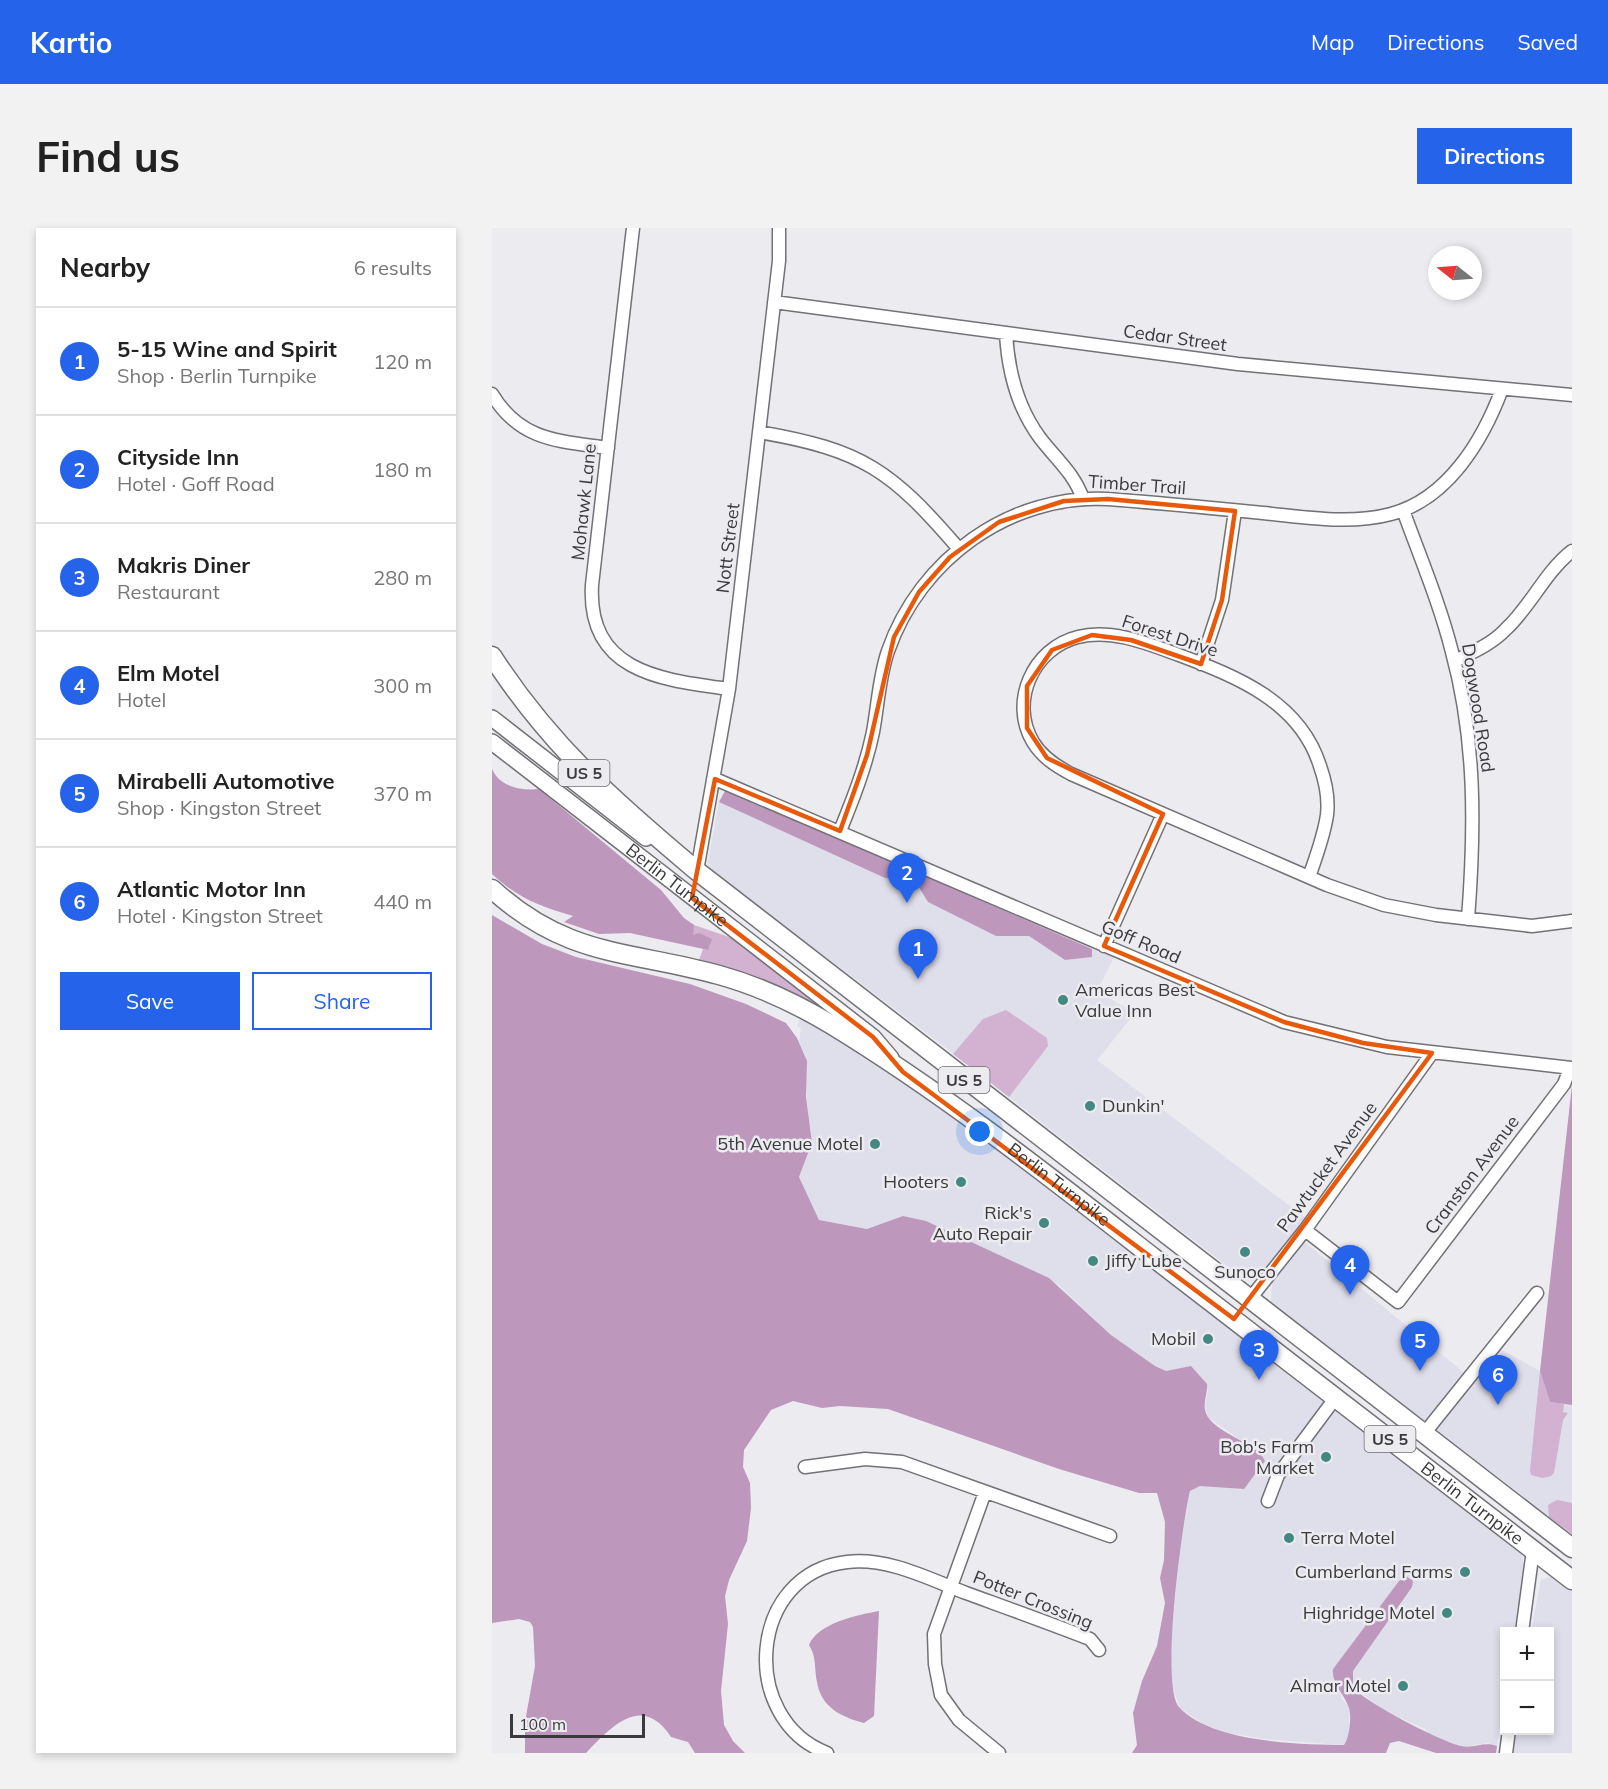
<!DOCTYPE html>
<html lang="en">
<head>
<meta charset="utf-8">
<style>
	:root { --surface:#fff; --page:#f2f2f2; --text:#222; --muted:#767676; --line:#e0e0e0; --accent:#2563eb }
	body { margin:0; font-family:Mulish,sans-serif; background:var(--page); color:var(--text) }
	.controls { position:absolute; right:18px; bottom:18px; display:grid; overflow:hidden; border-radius:0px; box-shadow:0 3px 9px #0003 }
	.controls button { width:54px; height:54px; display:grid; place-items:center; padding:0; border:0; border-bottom:2px solid var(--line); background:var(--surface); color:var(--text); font:30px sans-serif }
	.compass { position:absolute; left:936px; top:18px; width:54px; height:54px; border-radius:50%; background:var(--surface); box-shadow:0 3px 9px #0003; rotate:287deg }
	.scale { position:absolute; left:18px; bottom:15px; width:135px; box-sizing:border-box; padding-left:6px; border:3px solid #3a3a3d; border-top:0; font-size:16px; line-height:21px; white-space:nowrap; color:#3a3a3d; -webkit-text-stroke:4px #ebebf0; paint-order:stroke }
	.you { position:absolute; left:488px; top:904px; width:21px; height:21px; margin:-15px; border:4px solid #fff; border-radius:50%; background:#1a73e8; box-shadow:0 0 0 9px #1a73e833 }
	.badge { display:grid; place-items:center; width:39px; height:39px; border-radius:50%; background:var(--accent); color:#fff; font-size:20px; font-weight:700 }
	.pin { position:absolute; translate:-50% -50px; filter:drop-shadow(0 2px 3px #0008) }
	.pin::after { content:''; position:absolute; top:32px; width:21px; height:18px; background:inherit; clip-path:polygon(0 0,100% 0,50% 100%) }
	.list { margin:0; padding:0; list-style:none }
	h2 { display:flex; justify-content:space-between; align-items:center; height:78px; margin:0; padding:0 24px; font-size:26px }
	h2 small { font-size:20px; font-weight:400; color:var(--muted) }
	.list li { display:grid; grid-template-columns:39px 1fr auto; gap:18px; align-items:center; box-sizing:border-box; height:108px; padding:0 24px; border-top:2px solid var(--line) }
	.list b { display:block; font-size:22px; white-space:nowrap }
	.list p { margin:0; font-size:20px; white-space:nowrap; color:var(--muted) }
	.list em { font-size:20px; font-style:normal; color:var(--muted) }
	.actions { display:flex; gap:12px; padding:18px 24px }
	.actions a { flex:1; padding:14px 0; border:2px solid var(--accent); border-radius:0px; text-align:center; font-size:21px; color:var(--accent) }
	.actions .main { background:var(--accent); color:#fff }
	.map { position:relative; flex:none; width:1080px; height:1525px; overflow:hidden; border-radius:0px }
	header { display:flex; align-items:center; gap:36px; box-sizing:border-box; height:84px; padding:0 30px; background:var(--accent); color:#fff }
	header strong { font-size:28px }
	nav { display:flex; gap:33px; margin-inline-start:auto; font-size:21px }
	.intro { display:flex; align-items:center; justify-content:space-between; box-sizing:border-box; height:144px; padding:0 36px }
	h1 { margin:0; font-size:42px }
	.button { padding:15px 27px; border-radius:0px; background:var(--accent); color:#fff; font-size:21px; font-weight:700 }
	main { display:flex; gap:36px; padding:0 36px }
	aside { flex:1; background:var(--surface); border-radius:0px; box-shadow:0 3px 9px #0003 }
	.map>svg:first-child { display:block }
	.built { fill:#dfdeeb }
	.green { fill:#d2b1d1 }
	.forest { fill:#be97bc }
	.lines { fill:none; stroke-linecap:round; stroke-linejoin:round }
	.minor-casing { stroke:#717176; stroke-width:15 }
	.major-casing { stroke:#717176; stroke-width:18 }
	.highway-casing { stroke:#717176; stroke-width:21 }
	.minor { stroke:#fff; stroke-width:12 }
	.major { stroke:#fff; stroke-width:15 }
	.highway { stroke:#fff; stroke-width:18 }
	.marked { fill:none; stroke:#e8590c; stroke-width:4.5; stroke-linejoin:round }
	.poi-dot { fill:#438981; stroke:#ebebf0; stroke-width:2 }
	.labels { text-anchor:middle; stroke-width:5; stroke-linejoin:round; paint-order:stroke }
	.shield { fill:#ebebf0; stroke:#6f6f73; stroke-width:1.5 }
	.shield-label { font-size:16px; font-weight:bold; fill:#3a3a3d }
	.street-label { font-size:18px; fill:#3a3a3d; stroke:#ebebf0 }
	.poi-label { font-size:18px; fill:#3a3a3d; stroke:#ebebf0; text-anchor:end }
</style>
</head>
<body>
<header>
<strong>Kartio</strong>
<nav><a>Map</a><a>Directions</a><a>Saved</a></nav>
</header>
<div class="intro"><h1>Find us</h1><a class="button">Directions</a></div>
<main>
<aside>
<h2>Nearby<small>6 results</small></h2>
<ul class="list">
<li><span class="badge">1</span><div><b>5-15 Wine and Spirit</b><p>Shop · Berlin Turnpike</p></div><em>120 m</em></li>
<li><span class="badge">2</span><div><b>Cityside Inn</b><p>Hotel · Goff Road</p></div><em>180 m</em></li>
<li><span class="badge">3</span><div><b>Makris Diner</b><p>Restaurant</p></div><em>280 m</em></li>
<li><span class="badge">4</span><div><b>Elm Motel</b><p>Hotel</p></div><em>300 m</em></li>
<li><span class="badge">5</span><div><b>Mirabelli Automotive</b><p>Shop · Kingston Street</p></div><em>370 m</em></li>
<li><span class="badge">6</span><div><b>Atlantic Motor Inn</b><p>Hotel · Kingston Street</p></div><em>440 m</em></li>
</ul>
<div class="actions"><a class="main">Save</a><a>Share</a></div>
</aside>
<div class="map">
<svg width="1080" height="1525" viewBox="0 0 1080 1525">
	<rect width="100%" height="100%" fill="#ebebf0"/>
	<!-- built -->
	<path class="built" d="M 227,574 L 393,650 L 423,653 L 436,674 L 504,708 L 537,708 L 573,732 L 599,729 L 600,721 L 622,729 L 605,763 L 643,785 L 605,832 L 815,991 L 768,1049 L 761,1053 L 753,1052 L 441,810 L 218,641 L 216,634 Z
		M 308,790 L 339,804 L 526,933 L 1029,1323 L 1032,1339 L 1023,1403 L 1012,1404 L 1012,1470 L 1005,1518 L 996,1515 L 971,1519 L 942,1510 L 933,1501 L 893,1483 L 861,1459 L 861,1443 L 915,1366 L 907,1353 L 841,1441 L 850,1471 L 858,1480 L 856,1512 L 852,1517 L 773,1511 L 737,1505 L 713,1497 L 688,1480 L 680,1458 L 678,1428 L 687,1326 L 698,1263 L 708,1258 L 735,1258 L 749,1262 L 767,1243 L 763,1222 L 717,1190 L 713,1179 L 716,1162 L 699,1138 L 674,1143 L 663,1138 L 619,1107 L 567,1057 L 434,993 L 411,988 L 376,1001 L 327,992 L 307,949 L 316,927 L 319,904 L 316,893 L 313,827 L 307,814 L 309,800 L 305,798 Z
		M 810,1012 L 982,1153 L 1008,1121 L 1048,1143 L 1058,1174 L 1080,1177 L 1080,1306 L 779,1074 L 780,1054 Z
		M 1061,1348 L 1080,1362 L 1080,1525 L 1020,1525 L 1023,1503 L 1058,1502 L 1058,1404 L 1039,1403 L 1049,1352 Z"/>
	<!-- green -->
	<path class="green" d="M 202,697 L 246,712 L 363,802 L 277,757 L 207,732 L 211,721 L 216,722 L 200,707 Z
		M 514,782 L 555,810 L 556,818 L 517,869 L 461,826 L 491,791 Z
		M 1048,1143 L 1058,1174 L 1072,1176 L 1071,1184 L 1076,1185 L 1071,1192 L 1062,1245 L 1059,1248 L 1050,1250 L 1039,1247 L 1038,1242 Z
		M 1065,1272 L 1080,1275 L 1080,1306 L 1057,1289 L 1056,1277 Z"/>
	<!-- forest -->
	<path class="forest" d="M 0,541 C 8,559 29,563 47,561 L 169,662 L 192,690 L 202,697 L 201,707 L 207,705 L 220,711 L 216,722 L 138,705 L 107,706 L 72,694 L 81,688 C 47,678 27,671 0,646 Z
		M 233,563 L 240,563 L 600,721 L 600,729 L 573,732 L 537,708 L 504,708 L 436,674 L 423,653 L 393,650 L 227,574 Z
		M 0,687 L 50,716 L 84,729 L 198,756 L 254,776 L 294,795 L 305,810 L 315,833 L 314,869 L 320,915 L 307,949 L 327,992 L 375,1001 L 411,988 L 434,993 L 557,1050 L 619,1107 L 663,1138 L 674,1143 L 699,1138 L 715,1156 C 716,1165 710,1176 714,1185 C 721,1205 765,1214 773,1233 L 752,1261 L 708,1258 L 698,1263 C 690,1296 668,1457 687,1479 C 718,1514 808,1517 852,1517 C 857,1511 860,1488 857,1480 C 853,1467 839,1455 841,1441 L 907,1353 L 914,1348 L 921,1353 L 920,1359 L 861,1443 L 861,1459 C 872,1474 950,1514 969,1518 C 982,1521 992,1513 1005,1518 L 1004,1525 L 944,1525 L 907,1513 L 898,1515 L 894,1525 L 640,1525 L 645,1517 L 641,1485 L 650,1453 L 665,1418 L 673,1375 L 668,1350 L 672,1332 L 673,1294 L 665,1265 L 647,1265 L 567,1241 L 396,1181 L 348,1178 L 330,1180 L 301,1173 L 279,1182 L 252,1222 L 251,1239 L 258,1255 L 259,1280 L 255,1313 L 237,1352 L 233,1368 L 236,1396 L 229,1463 L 232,1497 L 241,1513 L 253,1525 L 203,1525 L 196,1514 L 179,1509 C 150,1465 120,1498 94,1525 L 33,1525 L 33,1494 L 43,1438 L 41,1399 L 38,1394 L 27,1391 L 0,1395 Z
		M 1080,857 L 1080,1177 L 1058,1174 L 1048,1143 Z
		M 387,1383 L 382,1488 L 372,1495 C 349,1489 329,1479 325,1454 C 322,1440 325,1430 317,1417 C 326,1395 365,1387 387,1383 Z"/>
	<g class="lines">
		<defs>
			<path id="minor" d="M 141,0 L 100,357 C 95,445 171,452 237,461
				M 282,74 L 746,136 L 1080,167
				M 514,105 C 516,143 525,179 548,210 C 564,231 582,245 591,271
				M 0,166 C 28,213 67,213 116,220
				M 267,204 C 371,222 399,242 467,321
				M 911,282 C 928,329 948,376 960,424 C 984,512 983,601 976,691
				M 963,433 C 981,424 1000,416 1014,401 C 1039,378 1053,344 1080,323
				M 709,436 L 730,372 L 743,283
				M 223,551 L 792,794 L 895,819 L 1080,840
				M 348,603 C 361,571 374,538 381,504 C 386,477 387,449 396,423 C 428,331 518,266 616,271 C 668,275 720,280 771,285 C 813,289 858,297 899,286 C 956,271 991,212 1010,161
				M 205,643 L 237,461 L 287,33 L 287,0
				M 817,649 C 824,629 832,608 835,587 C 837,570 834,555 828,538 C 808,474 746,449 687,427 C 657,416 619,400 586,409 C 541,420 517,474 541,514 C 550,529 564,538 579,546 L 835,657 L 892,677 L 944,687 L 1040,698 L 1080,693
				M 612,718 L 671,586
				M 813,1002 L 906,1074 L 1072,856 L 1078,840
				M 757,1072 L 813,1002 L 940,825
				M 931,1207 L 1045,1065
				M 313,1239 L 373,1231 L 410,1234 L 618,1308
				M 493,1264 L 442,1406 L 443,1436 L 449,1467 L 467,1492 L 507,1525
				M 776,1273 L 786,1247 L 844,1169
				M 1030,1404 L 1041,1322
				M 335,1525 C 246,1491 256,1345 355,1334 C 396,1329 437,1351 474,1365 C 515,1380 557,1395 598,1411 L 607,1422
				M 1014,1525 L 1017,1502"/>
			<g id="major">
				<path d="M 0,490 L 154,610"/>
				<path id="s1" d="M 0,514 L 381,809 L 399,830"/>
			</g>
			<g id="highway">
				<path d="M 0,428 C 59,519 124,575 205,643 L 1080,1320"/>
				<path id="s2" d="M 0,661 C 76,730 136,722 227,747 C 267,758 305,776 340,797 C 453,866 558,949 662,1030 C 801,1137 940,1245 1080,1352"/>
			</g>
		</defs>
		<!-- minor casing -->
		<use href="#minor" class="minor-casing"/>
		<!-- major casing -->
		<use href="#major" class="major-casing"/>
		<!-- highway casing -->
		<use href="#highway" class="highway-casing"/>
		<!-- minor -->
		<use href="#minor" class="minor"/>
		<!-- major -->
		<use href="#major" class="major"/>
		<!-- highway -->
		<use href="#highway" class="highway"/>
	</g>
	<!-- marked area -->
	<path class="marked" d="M 616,271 L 743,283 L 730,372 L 709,436 L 639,412 L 600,407 L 560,422 L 535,458 L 535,500 L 555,530 L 671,586 L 612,718 L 792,794 L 871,815 L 940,825 L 742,1091 L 411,844 L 381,809 L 200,670 L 223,551 L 348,603 L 375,527 L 402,409 L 427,364 L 458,329 L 507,294 L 572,273 Z"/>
	<!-- markers -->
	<g class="poi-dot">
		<circle cx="571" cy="772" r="6"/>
		<circle cx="598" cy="878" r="6"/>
		<circle cx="383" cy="916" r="6"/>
		<circle cx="469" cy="954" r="6"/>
		<circle cx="552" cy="995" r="6"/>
		<circle cx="753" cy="1024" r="6"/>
		<circle cx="601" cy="1033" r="6"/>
		<circle cx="716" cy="1111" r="6"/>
		<circle cx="834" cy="1229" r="6"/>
		<circle cx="797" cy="1310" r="6"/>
		<circle cx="973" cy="1344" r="6"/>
		<circle cx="955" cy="1385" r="6"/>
		<circle cx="911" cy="1458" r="6"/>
	</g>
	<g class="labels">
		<!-- shield labels -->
		<g class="shield">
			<rect x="66.5" y="532" width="51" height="26" rx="4.5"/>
			<rect x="446.5" y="839" width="51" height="26" rx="4.5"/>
			<rect x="872.5" y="1198" width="51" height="26" rx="4.5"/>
		</g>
		<g class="shield-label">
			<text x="92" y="551">US 5</text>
			<text x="472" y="858">US 5</text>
			<text x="898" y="1217">US 5</text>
		</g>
		<!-- street labels -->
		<g class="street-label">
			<text transform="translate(683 110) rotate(8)" y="6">Cedar Street</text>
			<text transform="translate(645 257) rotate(4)" y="6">Timber Trail</text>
			<text transform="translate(92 274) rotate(-84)" y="6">Mohawk Lane</text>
			<text transform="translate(236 320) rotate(-83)" y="6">Nott Street</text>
			<text transform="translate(678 408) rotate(18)" y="6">Forest Drive</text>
			<text transform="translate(986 480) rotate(81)" y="6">Dogwood Road</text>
			<text dy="6" stroke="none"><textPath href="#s1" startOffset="234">Berlin Turnpike</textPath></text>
			<text transform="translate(649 714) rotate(23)" y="6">Goff Road</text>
			<text transform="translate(835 939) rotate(-54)" y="6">Pawtucket Avenue</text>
			<text transform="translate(980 947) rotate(-53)" y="6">Cranston Avenue</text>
			<text dy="6" stroke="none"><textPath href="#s2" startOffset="648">Berlin Turnpike</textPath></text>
			<text dy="6" stroke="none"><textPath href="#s2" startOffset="1170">Berlin Turnpike</textPath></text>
			<text transform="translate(541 1372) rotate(22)" y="6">Potter Crossing</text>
		</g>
		<!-- poi labels -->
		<g class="poi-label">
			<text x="583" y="768" text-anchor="start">Americas Best<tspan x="583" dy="21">Value Inn</tspan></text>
			<text x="610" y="884" text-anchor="start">Dunkin'</text>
			<text x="371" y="922">5th Avenue Motel</text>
			<text x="457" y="960">Hooters</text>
			<text x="540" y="991">Rick's<tspan x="540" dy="21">Auto Repair</tspan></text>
			<text x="613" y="1039" text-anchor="start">Jiffy Lube</text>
			<text x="753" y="1050" text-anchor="middle">Sunoco</text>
			<text x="704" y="1117">Mobil</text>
			<text x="822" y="1225">Bob's Farm<tspan x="822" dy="21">Market</tspan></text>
			<text x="809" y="1316" text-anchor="start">Terra Motel</text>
			<text x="961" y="1350">Cumberland Farms</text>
			<text x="943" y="1391">Highridge Motel</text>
			<text x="899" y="1464">Almar Motel</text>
		</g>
	</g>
</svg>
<div class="controls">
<button>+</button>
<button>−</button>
</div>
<svg class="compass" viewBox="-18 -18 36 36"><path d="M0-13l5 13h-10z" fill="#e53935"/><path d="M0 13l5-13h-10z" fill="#767676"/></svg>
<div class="scale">100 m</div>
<div class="you"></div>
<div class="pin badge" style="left:426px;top:751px">1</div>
<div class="pin badge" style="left:415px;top:675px">2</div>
<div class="pin badge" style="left:767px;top:1152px">3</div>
<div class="pin badge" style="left:858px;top:1067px">4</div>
<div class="pin badge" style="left:928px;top:1143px">5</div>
<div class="pin badge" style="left:1006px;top:1177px">6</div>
</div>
</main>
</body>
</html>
